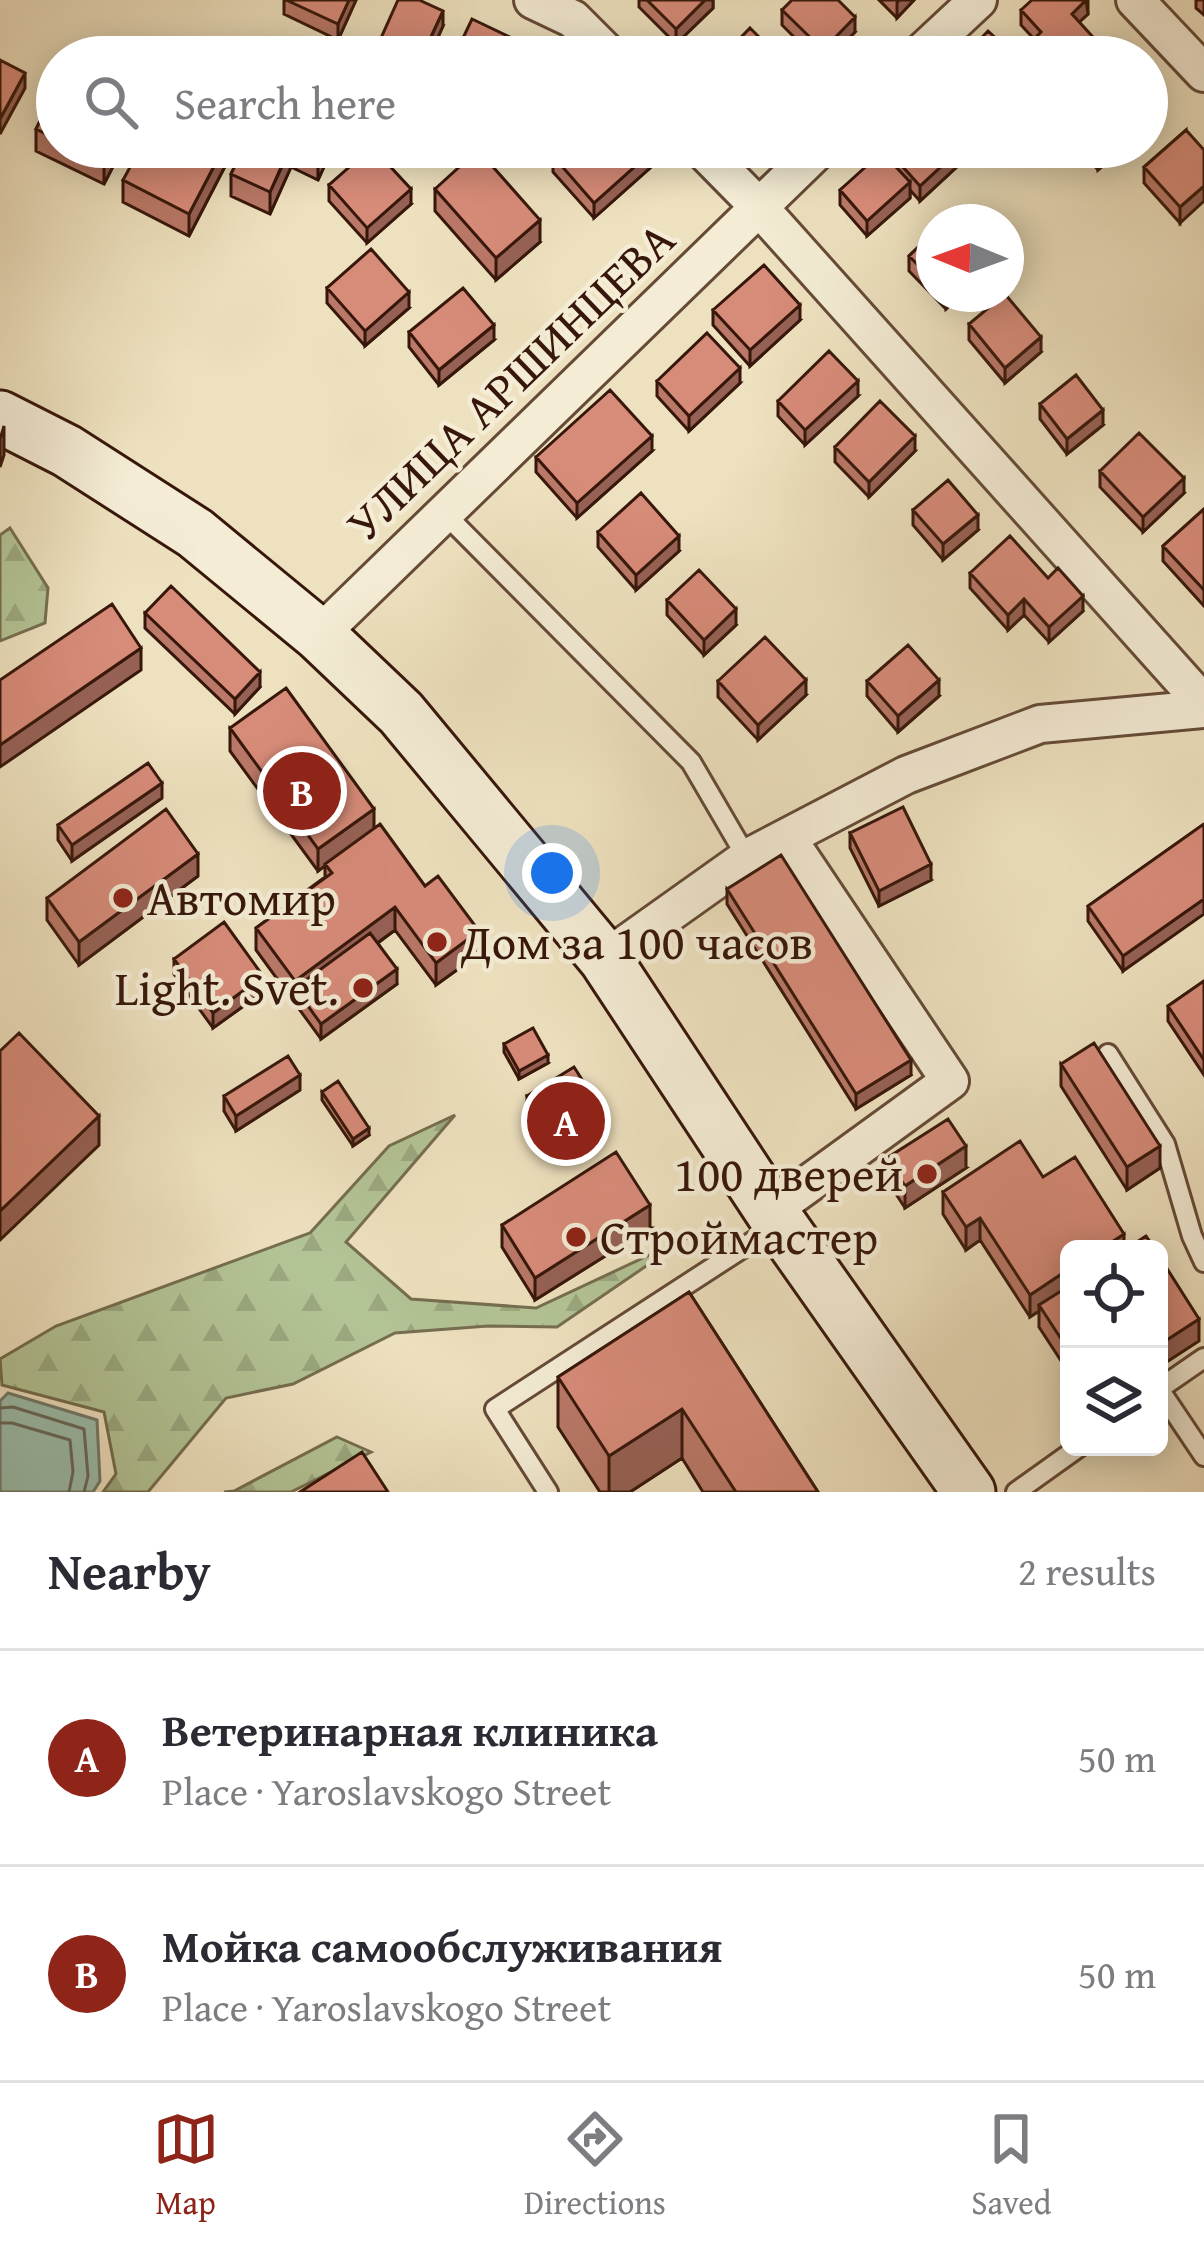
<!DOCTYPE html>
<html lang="en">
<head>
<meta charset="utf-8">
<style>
	:root { --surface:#fff; --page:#f7f7f7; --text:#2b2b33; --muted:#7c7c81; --line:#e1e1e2; --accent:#8f2418 }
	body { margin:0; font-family:"Gentium Book Plus",serif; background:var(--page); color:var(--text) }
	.controls { position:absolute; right:36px; bottom:36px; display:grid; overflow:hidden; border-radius:18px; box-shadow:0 6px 30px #0003 }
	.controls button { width:108px; height:108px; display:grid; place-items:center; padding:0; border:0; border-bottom:3px solid var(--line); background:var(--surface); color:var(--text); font:60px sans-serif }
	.compass { position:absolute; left:916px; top:204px; width:108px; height:108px; border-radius:50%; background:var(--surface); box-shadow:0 6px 30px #0003; rotate:271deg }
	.you { position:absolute; left:552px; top:873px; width:42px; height:42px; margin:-30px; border:9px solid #fff; border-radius:50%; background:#1a73e8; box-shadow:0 0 0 18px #1a73e833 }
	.badge { display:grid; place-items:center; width:78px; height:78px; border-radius:50%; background:var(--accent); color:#fff; font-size:39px; font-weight:700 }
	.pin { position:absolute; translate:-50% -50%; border:6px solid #fff; box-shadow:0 3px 12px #0006 }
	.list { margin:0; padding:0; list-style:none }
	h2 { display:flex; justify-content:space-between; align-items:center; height:156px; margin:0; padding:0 48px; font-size:51px }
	h2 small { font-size:39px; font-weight:400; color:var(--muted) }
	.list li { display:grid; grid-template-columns:78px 1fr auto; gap:36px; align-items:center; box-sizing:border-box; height:216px; padding:0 48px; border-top:3px solid var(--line) }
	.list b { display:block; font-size:45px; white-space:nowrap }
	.list p { margin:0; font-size:39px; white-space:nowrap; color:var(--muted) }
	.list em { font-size:39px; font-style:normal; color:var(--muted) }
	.icon { flex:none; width:66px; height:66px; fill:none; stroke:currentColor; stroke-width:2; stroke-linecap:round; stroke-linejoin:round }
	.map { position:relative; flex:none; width:1204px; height:1492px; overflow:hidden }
	.search { position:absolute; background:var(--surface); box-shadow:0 6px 30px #0003; left:36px; right:36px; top:36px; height:132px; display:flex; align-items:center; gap:30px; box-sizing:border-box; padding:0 42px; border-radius:66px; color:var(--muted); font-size:45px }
	.sheet { height:588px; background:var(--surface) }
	nav { display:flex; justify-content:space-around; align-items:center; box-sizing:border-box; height:168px; border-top:3px solid var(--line); background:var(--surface); font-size:33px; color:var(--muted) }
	nav a { display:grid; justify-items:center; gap:6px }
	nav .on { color:var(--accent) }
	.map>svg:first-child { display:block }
	.forest { fill:url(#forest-firs); stroke:#756e50; stroke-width:3 }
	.water { fill:#9bbeac; stroke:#737b6b; stroke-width:3 }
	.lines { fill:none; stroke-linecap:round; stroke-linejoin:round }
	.shore { stroke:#696a5b; stroke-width:3 }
	.lane-casing { stroke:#654a37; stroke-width:24 }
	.street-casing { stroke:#654a37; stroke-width:42 }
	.secondary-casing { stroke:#37170a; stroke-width:57 }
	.lane { stroke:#f4ecd5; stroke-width:18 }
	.street { stroke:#f4ecd5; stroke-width:36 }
	.secondary { stroke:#f4ecd5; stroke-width:51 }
	.wall { fill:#b97868; stroke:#37170a; stroke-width:3 }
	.shaded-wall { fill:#966155; stroke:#37170a; stroke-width:3 }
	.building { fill:#d78b79; stroke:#37170a; stroke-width:3 }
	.poi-dot { fill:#8f2418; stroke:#f4ecd5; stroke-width:4.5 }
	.labels { text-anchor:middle; stroke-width:9; stroke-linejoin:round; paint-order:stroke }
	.street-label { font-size:48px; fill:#37170a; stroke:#f4ecd5 }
	.poi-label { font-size:48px; fill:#37170a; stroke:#f4ecd5; text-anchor:start }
</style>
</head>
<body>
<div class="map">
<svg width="1204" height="1492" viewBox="0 0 1204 1492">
	<defs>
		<pattern id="forest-firs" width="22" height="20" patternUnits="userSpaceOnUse" patternTransform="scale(3)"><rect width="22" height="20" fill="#b3c496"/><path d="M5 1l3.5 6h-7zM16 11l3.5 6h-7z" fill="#9ba880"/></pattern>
	</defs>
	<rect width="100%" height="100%" fill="#eee1bf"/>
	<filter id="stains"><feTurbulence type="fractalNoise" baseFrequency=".00167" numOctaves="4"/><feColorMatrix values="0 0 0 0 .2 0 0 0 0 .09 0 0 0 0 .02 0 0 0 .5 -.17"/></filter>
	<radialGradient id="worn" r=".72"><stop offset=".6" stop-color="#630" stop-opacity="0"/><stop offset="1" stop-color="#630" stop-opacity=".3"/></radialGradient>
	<!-- forest -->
	<path class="forest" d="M 10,528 L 48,588 L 45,623 L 0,641 L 0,535 Z
		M 455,1115 L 346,1242 L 411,1299 L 536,1308 L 690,1236 L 557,1327 L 488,1326 L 395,1333 L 293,1384 L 226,1398 L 148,1492 L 103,1492 L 116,1474 L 104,1412 L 2,1385 L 0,1359 L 56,1326 L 310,1233 L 389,1146 Z
		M 337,1437 L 371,1452 L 291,1492 L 224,1492 L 234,1491 Z"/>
	<!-- water -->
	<path class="water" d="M 8,1393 L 97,1420 L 100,1481 L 93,1492 L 0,1492 L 0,1401 Z"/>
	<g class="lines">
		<!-- shore -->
		<path class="shore" d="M 0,1408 L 13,1407 L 84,1429 L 88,1476 L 84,1492
			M 0,1423 L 12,1423 L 70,1440 L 73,1472 L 69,1492"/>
		<defs>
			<path id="lane" d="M 444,513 L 691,762 L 747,858
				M 1108,1054 L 1165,1144 L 1192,1236 L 1204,1262
				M 1204,1358 L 1159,1389 L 1204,1456
				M 548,1492 L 495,1409 L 775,1227
				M 1016,1492 L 1079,1447"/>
			<path id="street" d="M 533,0 L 573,19 L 611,57
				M 1135,0 L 1204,73
				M 917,57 L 978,0
				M 700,147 L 758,206 L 1204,704
				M 319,635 L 821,147
				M 760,855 L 794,848 L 950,1081 L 771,1211
				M 605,959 L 747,858 L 906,775 L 1040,724 L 1204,709"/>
			<path id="secondary" d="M 0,417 L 67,451 L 195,533 L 319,635 L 401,713 L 605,959 L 771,1211 L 969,1492"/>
		</defs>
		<!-- lane casing -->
		<use href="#lane" class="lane-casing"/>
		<!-- street casing -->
		<use href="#street" class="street-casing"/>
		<!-- secondary casing -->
		<use href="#secondary" class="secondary-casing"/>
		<!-- lane -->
		<use href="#lane" class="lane"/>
		<!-- street -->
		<use href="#street" class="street"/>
		<!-- secondary -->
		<use href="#secondary" class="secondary"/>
	</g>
	<!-- wall -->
	<path class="wall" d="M 284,0 L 356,0 L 338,40 L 284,14 Z
		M 639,0 L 713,0 L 713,8 L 676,44 L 639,7 Z
		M 879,0 L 914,0 L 897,18 Z
		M 1088,0 L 1088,14 L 1079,22 L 1102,57 L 1032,57 L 1032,41 L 1034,39 L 1021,25 L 1021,10 Z
		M 1196,0 L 1204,0 L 1204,15 L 1196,8 Z
		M 782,10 L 855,32 L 831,57 L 814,57 L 782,25 Z
		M 443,26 L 429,57 L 390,57 L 381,53 L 381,38 Z
		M 57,87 L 57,147 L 123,147 L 104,184 L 36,151 L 36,129 Z
		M 1186,130 L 1180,223 L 1144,183 L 1144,167 Z
		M 235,147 L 189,236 L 123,202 L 123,180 Z
		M 244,147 L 333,147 L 318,180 L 291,167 L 270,214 L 231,196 L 231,174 Z
		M 884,147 L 976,147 L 976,149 L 920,201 L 910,190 L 910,198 L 867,236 L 840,205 L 840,190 L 884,155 Z
		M 1078,147 L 1125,147 L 1098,170 Z
		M 553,156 L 651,167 L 594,218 L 553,172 Z
		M 329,185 L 411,204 L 367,243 L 329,201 Z
		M 435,189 L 540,242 L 496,280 L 435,211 Z
		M 934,232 L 934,294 L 961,294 L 946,309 L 909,271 L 909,256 Z
		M 327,288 L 409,308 L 365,346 L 327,303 Z
		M 713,310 L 800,320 L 750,366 L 713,325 Z
		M 969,324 L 1041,352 L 1005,383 L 969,340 Z
		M 409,332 L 494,340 L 439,385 L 409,347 Z
		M 657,381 L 740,383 L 689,431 L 657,396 Z
		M 858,396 L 805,445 L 778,416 L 778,401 Z
		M 1040,404 L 1103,425 L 1067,454 L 1040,419 Z
		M 835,447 L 915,451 L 869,497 L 835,462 Z
		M 652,451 L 577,518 L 536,472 L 536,457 Z
		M 1100,471 L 1184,493 L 1143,532 L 1100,487 Z
		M 1204,509 L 1204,606 L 1163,561 L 1163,546 Z
		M 913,510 L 978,530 L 943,560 L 913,525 Z
		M 598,532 L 679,551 L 636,590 L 598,547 Z
		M 970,573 L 1048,578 L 1083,611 L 1049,642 L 1024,615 L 1008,630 L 970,588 Z
		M 667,600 L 736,625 L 704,655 L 667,615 Z
		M 145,613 L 260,687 L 235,714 L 145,628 Z
		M 718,681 L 806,695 L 758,740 L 718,697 Z
		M 867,681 L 939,696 L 898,732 L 867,696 Z
		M 230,728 L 374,829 L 425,886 L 479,954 L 436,985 L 395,930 L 378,943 L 397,984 L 321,1039 L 256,950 L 256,928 L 325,877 L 325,865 L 318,871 L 230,751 Z
		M 162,798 L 72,861 L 58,840 L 58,825 Z
		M 1204,824 L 1123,971 L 1088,921 L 1088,906 Z
		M 850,833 L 931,880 L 879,906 L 850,848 Z
		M 198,876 L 79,965 L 47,920 L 47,898 Z
		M 727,889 L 911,1075 L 856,1109 L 727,904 Z
		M 174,959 L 263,992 L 213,1028 L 174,974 Z
		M 1204,981 L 1204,1075 L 1168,1021 L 1168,1006 Z
		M 504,1044 L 548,1063 L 519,1079 L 504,1052 Z
		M 1061,1064 L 1160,1168 L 1127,1190 L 1061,1086 Z
		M 300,1090 L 236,1131 L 224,1111 L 224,1096 Z
		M 322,1092 L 369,1135 L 353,1146 L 322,1100 Z
		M 527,1096 L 605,1131 L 558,1161 L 527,1111 Z
		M 887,1158 L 966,1168 L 905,1208 L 887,1180 Z
		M 943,1192 L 1069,1249 L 1069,1373 L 1039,1327 L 1039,1311 L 1030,1317 L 980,1240 L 966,1250 L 943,1214 Z
		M 502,1225 L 650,1228 L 535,1300 L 502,1247 Z
		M 689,1292 L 818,1492 L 703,1492 L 682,1458 L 630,1492 L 600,1492 L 558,1427 L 558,1377 Z"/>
	<!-- shaded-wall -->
	<path class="shaded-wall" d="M 349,0 L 356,0 L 338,40 L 338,24 Z
		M 705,0 L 713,0 L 713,8 L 676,44 L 676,29 Z
		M 899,0 L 914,0 L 897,18 L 897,3 Z
		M 1086,0 L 1088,14 L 1072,29 L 1072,14 Z
		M 443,11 L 443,26 L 429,57 L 422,57 Z
		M 855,17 L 855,32 L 831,57 L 823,57 L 823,50 Z
		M 25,73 L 25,88 L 0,134 L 0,119 Z
		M 1151,109 L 1151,124 L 1147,128 L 1147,113 Z
		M 112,147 L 123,147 L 104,184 L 104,162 Z
		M 224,147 L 235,147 L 189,236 L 189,214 Z
		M 291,147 L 291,167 L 270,214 L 270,192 Z
		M 323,147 L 333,147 L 318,180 L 318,157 Z
		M 962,147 L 976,147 L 976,149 L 920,201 L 920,186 Z
		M 1108,147 L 1125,147 L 1098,170 L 1098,155 Z
		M 651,152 L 651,167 L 594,218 L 594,203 Z
		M 910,182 L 910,198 L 867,236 L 867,221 Z
		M 1204,186 L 1204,201 L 1180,223 L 1180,207 Z
		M 411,189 L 411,204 L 367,243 L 367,228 Z
		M 540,220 L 540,242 L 496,280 L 496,258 Z
		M 409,292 L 409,308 L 365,346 L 365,331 Z
		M 946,294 L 961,294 L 946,309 Z
		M 800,305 L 800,320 L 750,366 L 750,350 Z
		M 494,325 L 494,340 L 439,385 L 439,370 Z
		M 1041,337 L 1041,352 L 1005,383 L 1005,368 Z
		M 740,368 L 740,383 L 689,431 L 689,416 Z
		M 858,381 L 858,396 L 805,445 L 805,430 Z
		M 1103,410 L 1103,425 L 1067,454 L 1067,439 Z
		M 4,426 L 4,455 L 0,467 L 0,439 Z
		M 652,436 L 652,451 L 577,518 L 577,503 Z
		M 915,436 L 915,451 L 869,497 L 869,482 Z
		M 1184,478 L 1184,493 L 1143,532 L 1143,517 Z
		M 978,515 L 978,530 L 943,560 L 943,544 Z
		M 679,536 L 679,551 L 636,590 L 636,575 Z
		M 1083,596 L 1083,611 L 1049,642 L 1049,627 Z
		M 1024,599 L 1024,615 L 1008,630 L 1008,615 Z
		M 736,609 L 736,625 L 704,655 L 704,640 Z
		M 141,648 L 141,670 L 0,767 L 0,745 Z
		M 260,672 L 260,687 L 235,714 L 235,699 Z
		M 806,680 L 806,695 L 758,740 L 758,725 Z
		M 939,680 L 939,696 L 898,732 L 898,716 Z
		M 162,783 L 162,798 L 72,861 L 72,845 Z
		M 374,809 L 374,831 L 318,871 L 318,849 Z
		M 198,854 L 198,876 L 79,965 L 79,942 Z
		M 931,864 L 931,880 L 879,906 L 879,891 Z
		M 1204,899 L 1204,914 L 1123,971 L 1123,956 Z
		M 395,907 L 395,930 L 302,998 L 295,988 L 295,981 Z
		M 479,931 L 479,954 L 436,985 L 436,963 Z
		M 397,969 L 397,984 L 321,1039 L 321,1024 Z
		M 263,976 L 263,992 L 213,1028 L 213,1013 Z
		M 548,1055 L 548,1063 L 519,1079 L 519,1071 Z
		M 911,1060 L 911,1075 L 856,1109 L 856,1094 Z
		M 300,1075 L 300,1090 L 236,1131 L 236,1116 Z
		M 99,1116 L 99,1145 L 0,1240 L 0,1211 Z
		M 605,1116 L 605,1131 L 558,1161 L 558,1145 Z
		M 369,1128 L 369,1135 L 353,1146 L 353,1139 Z
		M 966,1146 L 966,1168 L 905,1208 L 905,1186 Z
		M 1160,1146 L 1160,1168 L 1127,1190 L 1127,1167 Z
		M 650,1205 L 650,1228 L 535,1300 L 535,1278 Z
		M 980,1218 L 980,1240 L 966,1250 L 966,1227 Z
		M 1124,1234 L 1124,1249 L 1101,1249 Z
		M 1069,1269 L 1069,1292 L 1039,1305 L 1039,1311 L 1030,1317 L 1030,1295 Z
		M 1199,1319 L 1199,1341 L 1159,1367 L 1159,1345 Z
		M 682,1409 L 682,1458 L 630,1492 L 609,1492 L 609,1456 Z"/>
	<!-- building -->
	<path class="building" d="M 286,0 L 349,0 L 338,24 Z
		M 398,0 L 419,0 L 443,11 L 422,56 L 381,38 Z
		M 647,0 L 705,0 L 676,29 Z
		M 792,0 L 838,0 L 855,17 L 823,50 L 782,10 Z
		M 1032,0 L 1086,0 L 1072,14 L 1102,47 L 1092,57 L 1046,57 L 1032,41 L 1041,32 L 1021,10 Z
		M 472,19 L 533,48 L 529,57 L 454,57 Z
		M 750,28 L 779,57 L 722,57 Z
		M 988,31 L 1016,57 L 963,57 Z
		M 0,60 L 25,73 L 0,119 Z
		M 57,87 L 57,139 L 36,129 Z
		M 1186,130 L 1204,150 L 1204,186 L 1180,207 L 1144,167 Z
		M 73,147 L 112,147 L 104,162 Z
		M 141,147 L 224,147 L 189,214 L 123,180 Z
		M 244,147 L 290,147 L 270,192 L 231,174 Z
		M 295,147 L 323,147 L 318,157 Z
		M 372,147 L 411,189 L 367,228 L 329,185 Z
		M 563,147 L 646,147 L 651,152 L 594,203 L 553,156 Z
		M 885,147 L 962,147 L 920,186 Z
		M 1091,147 L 1108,147 L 1098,155 Z
		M 478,150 L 540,220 L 496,258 L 435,189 Z
		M 882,152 L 910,182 L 867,221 L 840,190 Z
		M 934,232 L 934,281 L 909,256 Z
		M 371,249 L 409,292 L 365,331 L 327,288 Z
		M 764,265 L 800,305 L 750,350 L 713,310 Z
		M 463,288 L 494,325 L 439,370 L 409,332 Z
		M 1005,294 L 1041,337 L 1005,368 L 969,324 Z
		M 707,333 L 740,368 L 689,416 L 657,381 Z
		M 829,351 L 858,381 L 805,430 L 778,401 Z
		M 1076,375 L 1103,410 L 1067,439 L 1040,404 Z
		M 610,390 L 652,436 L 577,503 L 536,457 Z
		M 880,401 L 915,436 L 869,482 L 835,447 Z
		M 1139,433 L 1184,478 L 1143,517 L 1100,471 Z
		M 948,480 L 978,515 L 943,544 L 913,510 Z
		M 641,493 L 679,536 L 636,575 L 598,532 Z
		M 1204,509 L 1204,590 L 1163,546 Z
		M 1010,536 L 1048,578 L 1058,568 L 1083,596 L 1049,627 L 1024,599 L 1008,615 L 970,573 Z
		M 699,570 L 736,609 L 704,640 L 667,600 Z
		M 171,586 L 260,672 L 235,699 L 145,613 Z
		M 112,604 L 141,648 L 0,745 L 0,680 Z
		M 765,637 L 806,680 L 758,725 L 718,681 Z
		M 908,645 L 939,680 L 898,716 L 867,681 Z
		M 286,688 L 374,809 L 318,849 L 230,728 Z
		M 148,763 L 162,783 L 72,845 L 58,825 Z
		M 903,807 L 931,864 L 879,891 L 850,833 Z
		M 166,809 L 198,854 L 79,942 L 47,898 Z
		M 380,824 L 425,886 L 438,876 L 479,931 L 436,963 L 395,907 L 295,981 L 256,928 L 332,873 L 325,864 Z
		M 1204,824 L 1204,899 L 1123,956 L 1088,906 Z
		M 781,855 L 911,1060 L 856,1094 L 727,889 Z
		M 224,922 L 263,976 L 213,1013 L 174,959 Z
		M 370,933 L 397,969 L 321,1024 L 295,988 Z
		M 1204,981 L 1204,1060 L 1168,1006 Z
		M 533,1028 L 548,1055 L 519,1071 L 504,1044 Z
		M 19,1033 L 99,1116 L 0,1211 L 0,1051 Z
		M 1094,1043 L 1160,1146 L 1127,1167 L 1061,1064 Z
		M 288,1056 L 300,1075 L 236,1116 L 224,1096 Z
		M 574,1067 L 605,1116 L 558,1145 L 527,1096 Z
		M 338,1081 L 369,1128 L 353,1139 L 322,1092 Z
		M 948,1119 L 966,1146 L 905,1186 L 887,1158 Z
		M 1020,1141 L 1043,1177 L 1075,1157 L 1124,1234 L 1101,1249 L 1069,1249 L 1069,1269 L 1030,1295 L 980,1218 L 966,1227 L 943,1192 Z
		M 616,1152 L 650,1205 L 535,1278 L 502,1225 Z
		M 1146,1236 L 1155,1249 L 1126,1249 Z
		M 1159,1256 L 1199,1319 L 1159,1345 Z
		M 1069,1286 L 1069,1351 L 1039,1305 Z
		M 689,1292 L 818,1492 L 736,1492 L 682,1409 L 609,1456 L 558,1377 Z
		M 362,1452 L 388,1492 L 300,1492 Z"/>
	<!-- markers -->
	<g class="poi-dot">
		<circle cx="123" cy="898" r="12"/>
		<circle cx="437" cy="942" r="12"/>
		<circle cx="363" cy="988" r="12"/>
		<circle cx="927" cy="1174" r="12"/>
		<circle cx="576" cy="1237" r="12"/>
	</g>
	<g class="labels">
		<!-- street labels -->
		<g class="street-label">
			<text transform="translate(510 381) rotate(-44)" y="17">УЛИЦА АРШИНЦЕВА</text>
		</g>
		<!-- poi labels -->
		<g class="poi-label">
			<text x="147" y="915">Автомир</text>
			<text x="461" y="959">Дом за 100 часов</text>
			<text x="339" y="1005" text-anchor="end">Light. Svet.</text>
			<text x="903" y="1191" text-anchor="end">100 дверей</text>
			<text x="600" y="1254">Строймастер</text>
		</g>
	</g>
	<rect width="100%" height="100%" filter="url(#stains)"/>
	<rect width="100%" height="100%" fill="url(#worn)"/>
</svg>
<div class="controls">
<button><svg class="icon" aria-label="locate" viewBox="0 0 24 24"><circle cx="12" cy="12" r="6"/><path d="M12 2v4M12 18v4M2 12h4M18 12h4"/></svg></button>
<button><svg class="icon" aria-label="layers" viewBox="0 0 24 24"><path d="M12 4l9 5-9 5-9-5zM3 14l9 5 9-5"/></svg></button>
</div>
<svg class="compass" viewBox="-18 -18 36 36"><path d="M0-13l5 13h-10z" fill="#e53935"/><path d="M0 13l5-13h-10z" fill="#7c7c81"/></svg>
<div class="you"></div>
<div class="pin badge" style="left:566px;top:1121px">A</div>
<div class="pin badge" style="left:302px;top:791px">B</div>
<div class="search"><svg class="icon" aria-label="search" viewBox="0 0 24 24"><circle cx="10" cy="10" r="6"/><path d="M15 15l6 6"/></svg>Search here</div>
</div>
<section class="sheet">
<h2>Nearby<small>2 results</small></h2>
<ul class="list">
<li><span class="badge">A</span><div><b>Ветеринарная клиника</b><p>Place · Yaroslavskogo Street</p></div><em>50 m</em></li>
<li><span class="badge">B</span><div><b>Мойка самообслуживания</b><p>Place · Yaroslavskogo Street</p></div><em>50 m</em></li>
</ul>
</section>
<nav>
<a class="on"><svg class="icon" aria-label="map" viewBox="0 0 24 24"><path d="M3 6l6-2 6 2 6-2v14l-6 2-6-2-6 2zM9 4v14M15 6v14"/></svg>Map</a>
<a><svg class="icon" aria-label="directions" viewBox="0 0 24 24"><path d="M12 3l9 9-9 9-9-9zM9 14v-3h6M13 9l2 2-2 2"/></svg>Directions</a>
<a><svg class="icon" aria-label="saved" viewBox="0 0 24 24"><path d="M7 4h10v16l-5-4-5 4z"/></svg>Saved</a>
</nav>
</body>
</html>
